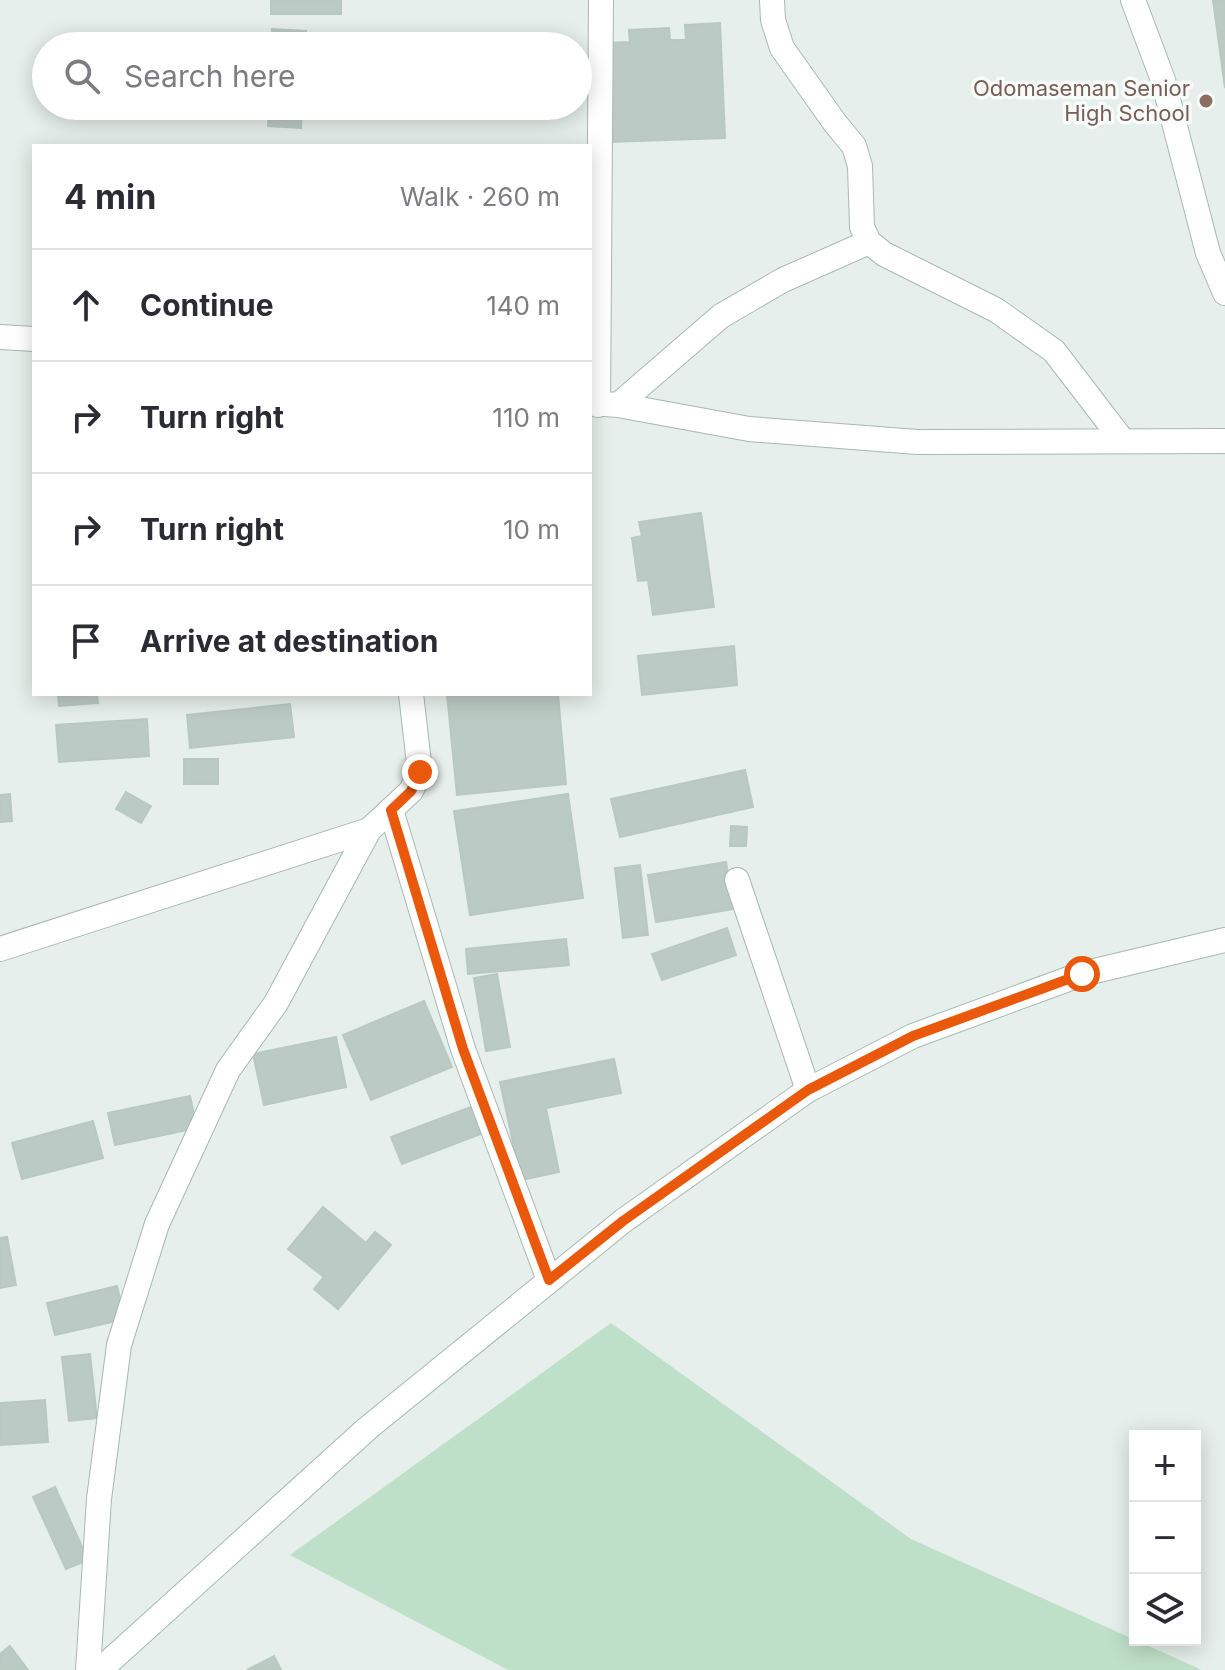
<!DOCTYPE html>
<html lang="en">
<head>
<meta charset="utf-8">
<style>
	:root { --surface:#fff; --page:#f7f7f7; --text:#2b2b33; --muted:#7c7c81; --line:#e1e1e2 }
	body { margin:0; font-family:Inter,sans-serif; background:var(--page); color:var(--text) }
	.controls { position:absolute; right:24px; bottom:24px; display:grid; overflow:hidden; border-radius:0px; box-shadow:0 4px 20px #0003 }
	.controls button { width:72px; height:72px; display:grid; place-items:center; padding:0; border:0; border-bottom:2px solid var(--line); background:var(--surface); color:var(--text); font:40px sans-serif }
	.stop { position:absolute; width:24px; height:24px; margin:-18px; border:6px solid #ea580c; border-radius:50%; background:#fff }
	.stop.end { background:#ea580c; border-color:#fff; box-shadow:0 2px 8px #0008 }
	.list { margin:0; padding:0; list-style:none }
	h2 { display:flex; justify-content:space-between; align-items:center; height:104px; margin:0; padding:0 32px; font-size:34px }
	h2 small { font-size:26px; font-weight:400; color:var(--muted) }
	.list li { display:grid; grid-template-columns:52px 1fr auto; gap:24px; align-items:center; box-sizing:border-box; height:112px; padding:0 32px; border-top:2px solid var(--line) }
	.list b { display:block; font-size:30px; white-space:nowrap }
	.list em { font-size:26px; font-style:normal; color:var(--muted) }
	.icon { flex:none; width:44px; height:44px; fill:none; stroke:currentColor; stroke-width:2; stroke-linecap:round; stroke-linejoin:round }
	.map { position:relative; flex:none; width:1225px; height:1670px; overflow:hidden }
	.search { position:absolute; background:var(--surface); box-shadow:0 4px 20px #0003; left:32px; top:32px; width:560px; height:88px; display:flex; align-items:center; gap:20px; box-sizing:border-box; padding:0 28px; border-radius:44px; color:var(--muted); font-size:30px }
	.panel { position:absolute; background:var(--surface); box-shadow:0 4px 20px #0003; left:32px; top:144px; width:560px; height:552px; border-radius:0px }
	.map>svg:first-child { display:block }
	.green { fill:#bfe0c8 }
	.building { fill:#bbcac4; stroke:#b8c9c2; stroke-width:2 }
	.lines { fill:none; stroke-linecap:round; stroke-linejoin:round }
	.minor-casing { stroke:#a8b8b2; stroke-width:26 }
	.secondary-casing { stroke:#a4bbb3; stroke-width:26 }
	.minor { stroke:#fff; stroke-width:24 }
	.secondary { stroke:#fff; stroke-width:24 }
	.route { stroke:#ea580c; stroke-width:10 }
	.education-dot { fill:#8d6e63; stroke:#f7fbf9; stroke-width:3 }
	.labels { text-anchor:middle; stroke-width:7; stroke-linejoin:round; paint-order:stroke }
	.education-label { font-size:22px; fill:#785e54; stroke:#f7fbf9; text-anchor:end }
</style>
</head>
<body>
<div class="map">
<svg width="1225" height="1670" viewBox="0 0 1225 1670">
	<rect width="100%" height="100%" fill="#e6efeb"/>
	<!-- green -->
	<path class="green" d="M 611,1323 L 911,1539 L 1202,1670 L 508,1670 L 290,1555 Z"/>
	<!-- building -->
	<path class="building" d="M 271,0 L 341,0 L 341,14 L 271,14 Z
		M 1213,0 L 1225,0 L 1225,88 Z
		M 720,23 L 725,138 L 610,142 L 606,43 L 630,42 L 629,30 L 669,28 L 670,40 L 686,40 L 685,25 Z
		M 272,29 L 306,31 L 306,46 L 271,46 Z
		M 269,106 L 302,106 L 301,128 L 268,126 Z
		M 701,513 L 714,607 L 653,615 L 648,580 L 638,581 L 632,538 L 642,536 L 639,522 Z
		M 734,646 L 737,685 L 642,695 L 638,656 Z
		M 58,694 L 97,694 L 98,703 L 59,706 Z
		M 447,694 L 558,694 L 566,784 L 457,795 Z
		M 290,704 L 294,737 L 190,748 L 187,715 Z
		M 147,719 L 149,756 L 59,762 L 56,725 Z
		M 184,759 L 218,759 L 218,784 L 184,784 Z
		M 745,770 L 753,807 L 620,837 L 611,799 Z
		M 126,792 L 151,806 L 141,823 L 116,809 Z
		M 10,794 L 12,821 L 0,822 L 0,795 Z
		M 568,794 L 583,898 L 470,915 L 454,811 Z
		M 731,826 L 747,827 L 746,846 L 730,846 Z
		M 726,862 L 734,909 L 656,922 L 648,875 Z
		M 640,865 L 648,935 L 623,938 L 615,868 Z
		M 727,928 L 736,955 L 662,980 L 652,954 Z
		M 566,939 L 569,965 L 468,974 L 466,949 Z
		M 497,974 L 510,1047 L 486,1051 L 474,978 Z
		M 424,1001 L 452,1067 L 371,1100 L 343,1035 Z
		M 336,1037 L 346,1087 L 264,1105 L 253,1054 Z
		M 614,1059 L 621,1093 L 546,1108 L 559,1172 L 521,1180 L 500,1082 Z
		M 190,1096 L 197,1128 L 115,1145 L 108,1113 Z
		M 476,1105 L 486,1132 L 402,1164 L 391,1137 Z
		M 93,1121 L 103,1158 L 22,1179 L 12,1143 Z
		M 323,1207 L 366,1243 L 375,1232 L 391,1245 L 338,1309 L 314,1289 L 324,1277 L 288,1249 Z
		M 7,1237 L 16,1285 L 0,1288 L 0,1238 Z
		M 117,1286 L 125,1319 L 55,1335 L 47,1303 Z
		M 90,1354 L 97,1418 L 69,1421 L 62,1357 Z
		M 45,1400 L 48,1442 L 0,1445 L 0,1403 Z
		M 55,1487 L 88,1560 L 66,1569 L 33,1497 Z
		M 10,1646 L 28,1670 L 0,1670 L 0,1654 Z
		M 274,1656 L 281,1670 L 247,1670 Z"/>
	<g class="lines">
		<defs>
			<path id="minor" d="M 772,0 L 773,20 L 782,48 L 835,123 L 854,146 L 860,166 L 862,227 L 869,242 L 884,254 L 996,310 L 1054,351 L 1123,441
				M 1133,0 L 1163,80 L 1208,253 L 1225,293
				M 0,337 L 34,339
				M 590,403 L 618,405 L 749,429 L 917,442 L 1225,441
				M 598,405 L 601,0
				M 618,405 L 721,316 L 783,280 L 869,242
				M 391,810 L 463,1049 L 549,1280
				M 737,880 L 808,1090
				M 0,949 L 369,830 L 411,791 L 420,772 L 411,694
				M 88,1670 L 99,1499 L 119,1345 L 157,1224 L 228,1070 L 276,1003 L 369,830"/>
			<path id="secondary" d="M 100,1670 L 369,1427 L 623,1221 L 808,1090 L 913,1036 L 1082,974 L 1225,940"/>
		</defs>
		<!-- minor casing -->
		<use href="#minor" class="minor-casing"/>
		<!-- secondary casing -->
		<use href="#secondary" class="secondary-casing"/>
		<!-- minor -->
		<use href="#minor" class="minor"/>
		<!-- secondary -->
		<use href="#secondary" class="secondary"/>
	</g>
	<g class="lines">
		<!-- route -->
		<path class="route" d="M 420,772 L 411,791 L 391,810 L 463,1049 L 549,1280 L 623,1221 L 808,1090 L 913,1036 L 1082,974"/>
	</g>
	<!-- markers -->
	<circle class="education-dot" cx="1206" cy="101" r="8"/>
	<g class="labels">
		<!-- education labels -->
		<g class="education-label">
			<text x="1190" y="96">Odomaseman Senior<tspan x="1190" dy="25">High School</tspan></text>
		</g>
	</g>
</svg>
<div class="controls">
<button>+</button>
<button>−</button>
<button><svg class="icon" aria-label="layers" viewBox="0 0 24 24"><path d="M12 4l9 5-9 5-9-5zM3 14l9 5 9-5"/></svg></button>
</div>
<div class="stop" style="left:1082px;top:974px"></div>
<div class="stop end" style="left:420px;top:772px"></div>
<div class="search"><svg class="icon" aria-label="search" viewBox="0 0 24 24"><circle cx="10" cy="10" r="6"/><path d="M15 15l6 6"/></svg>Search here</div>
<section class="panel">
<h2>4 min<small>Walk · 260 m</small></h2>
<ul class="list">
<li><svg class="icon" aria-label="ahead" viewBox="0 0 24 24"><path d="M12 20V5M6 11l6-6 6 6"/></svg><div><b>Continue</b></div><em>140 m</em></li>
<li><svg class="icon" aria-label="right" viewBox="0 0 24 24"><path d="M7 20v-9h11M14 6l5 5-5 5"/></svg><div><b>Turn right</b></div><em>110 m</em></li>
<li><svg class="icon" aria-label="right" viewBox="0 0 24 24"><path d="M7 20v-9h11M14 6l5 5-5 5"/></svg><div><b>Turn right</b></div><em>10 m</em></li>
<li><svg class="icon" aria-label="arrive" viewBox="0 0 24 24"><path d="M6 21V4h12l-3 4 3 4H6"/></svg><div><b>Arrive at destination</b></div></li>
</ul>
</section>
</div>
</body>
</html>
